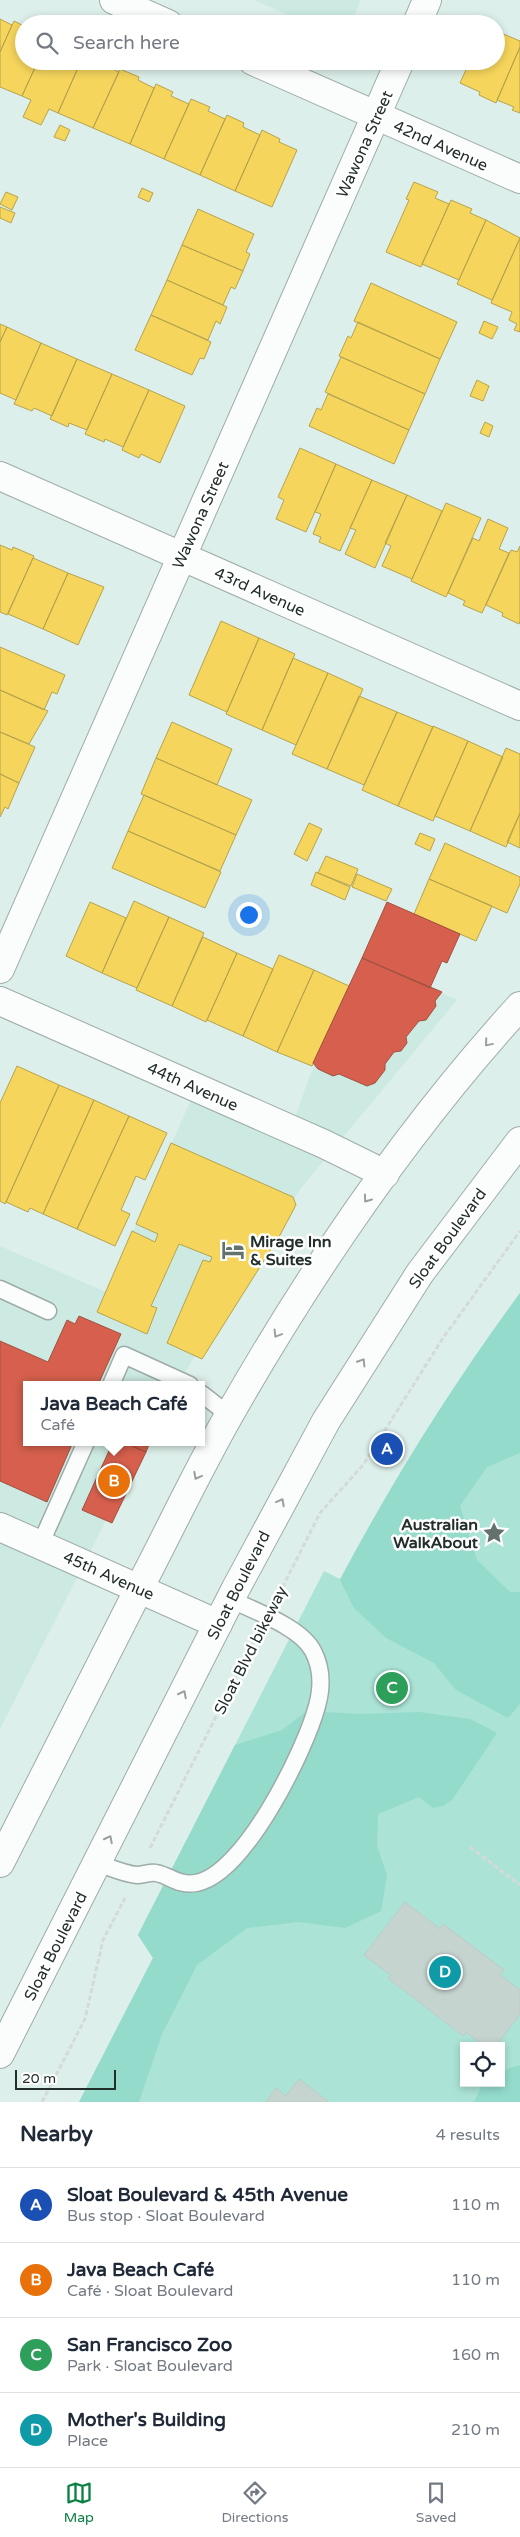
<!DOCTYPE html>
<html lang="en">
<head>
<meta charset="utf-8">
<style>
	:root { --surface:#fff; --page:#f2f2f3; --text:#1f2937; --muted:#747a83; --line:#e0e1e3; --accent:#0b8043 }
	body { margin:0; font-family:"Varela Round",sans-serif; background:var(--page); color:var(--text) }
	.controls { position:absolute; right:15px; bottom:15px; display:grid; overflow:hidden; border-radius:0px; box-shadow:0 2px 8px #0003 }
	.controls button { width:45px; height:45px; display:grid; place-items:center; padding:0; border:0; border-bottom:1px solid var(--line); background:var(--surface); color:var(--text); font:25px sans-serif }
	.scale { position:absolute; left:15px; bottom:12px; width:101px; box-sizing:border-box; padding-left:5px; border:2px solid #212e2a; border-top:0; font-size:14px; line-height:18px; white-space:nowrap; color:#212e2a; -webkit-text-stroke:4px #fff; paint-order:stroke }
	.you { position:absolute; left:248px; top:914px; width:18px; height:18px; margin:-12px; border:4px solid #fff; border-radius:50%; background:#1a73e8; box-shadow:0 0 0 8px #1a73e833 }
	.badge { display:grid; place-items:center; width:32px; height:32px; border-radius:50%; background:var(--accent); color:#fff; font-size:16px; font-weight:700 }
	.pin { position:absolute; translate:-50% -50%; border:2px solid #fff; box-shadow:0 1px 5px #0006 }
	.popup { position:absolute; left:23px; top:1381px; width:182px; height:65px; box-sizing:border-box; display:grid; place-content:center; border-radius:0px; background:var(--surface); filter:drop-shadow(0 1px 4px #0005); font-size:16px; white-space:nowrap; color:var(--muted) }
	.popup b { font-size:19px; color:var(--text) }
	.popup::after { content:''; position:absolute; left:50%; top:100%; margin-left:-10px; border:10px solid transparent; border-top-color:var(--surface) }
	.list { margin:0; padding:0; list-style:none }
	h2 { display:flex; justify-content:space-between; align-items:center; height:65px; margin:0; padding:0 20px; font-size:21px }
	h2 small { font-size:16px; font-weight:400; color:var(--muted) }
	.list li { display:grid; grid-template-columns:32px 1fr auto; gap:15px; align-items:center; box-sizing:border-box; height:75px; padding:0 20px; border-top:1px solid var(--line) }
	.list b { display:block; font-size:19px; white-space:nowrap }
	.list p { margin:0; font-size:16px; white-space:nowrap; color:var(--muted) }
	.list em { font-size:16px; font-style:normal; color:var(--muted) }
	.icon { flex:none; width:28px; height:28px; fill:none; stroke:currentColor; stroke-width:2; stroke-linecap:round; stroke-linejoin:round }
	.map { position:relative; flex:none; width:520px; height:2102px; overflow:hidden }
	.search { position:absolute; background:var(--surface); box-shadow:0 2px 8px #0003; left:15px; right:15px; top:15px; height:55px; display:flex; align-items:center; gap:12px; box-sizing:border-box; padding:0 18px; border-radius:28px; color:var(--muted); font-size:19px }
	.sheet { height:365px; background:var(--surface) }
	nav { display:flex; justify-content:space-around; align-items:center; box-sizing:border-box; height:70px; border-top:1px solid var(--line); background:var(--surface); font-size:14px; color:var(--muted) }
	nav a { display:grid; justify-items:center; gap:2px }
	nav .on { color:var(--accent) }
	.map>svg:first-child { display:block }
	.built { fill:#cceae2 }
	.green { fill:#abe3d6; fill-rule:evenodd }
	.forest { fill:#94dbcc }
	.homes { fill:#f6d55c; stroke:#b6a34d }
	.shops { fill:#d6604d; stroke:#a05142 }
	.building { fill:#c6d4d0; stroke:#becbc7 }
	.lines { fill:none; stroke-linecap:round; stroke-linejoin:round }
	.service-casing { stroke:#9eaca8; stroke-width:19 }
	.minor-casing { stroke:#9eaca8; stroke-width:30 }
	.tertiary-casing { stroke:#9eaca8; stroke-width:30 }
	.path { stroke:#d4dad8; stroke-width:3; stroke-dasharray:5 2.5; stroke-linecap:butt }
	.service { stroke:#fafdfc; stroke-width:16 }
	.minor { stroke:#fafdfc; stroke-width:28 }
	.tertiary { stroke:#fafdfc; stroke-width:28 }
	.oneway { stroke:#98a09e }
	.labels { text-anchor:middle; stroke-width:5; stroke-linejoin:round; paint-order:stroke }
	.street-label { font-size:16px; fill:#212e2a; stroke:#fff }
	.poi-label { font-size:16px; font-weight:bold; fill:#212e2a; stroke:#fff; text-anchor:start }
</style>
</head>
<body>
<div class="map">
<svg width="520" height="2102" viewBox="0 0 520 2102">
	<rect width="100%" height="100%" fill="#ddefea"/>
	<!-- built -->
	<path class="built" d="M 254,0 L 361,0 L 351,24 L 308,24 Z
		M 362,958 L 457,1000 L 301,1188 L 264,1244 L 177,1385 L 27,1385 L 27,1442 L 146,1442 L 0,1729 L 0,1246 L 106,1292 L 196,1088 L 291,1129 L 309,1078 Z"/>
	<!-- green -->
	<path class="green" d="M 520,1293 L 520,2102 L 79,2102 L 153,1958 L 138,1935 L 324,1571 L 340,1579 C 394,1479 453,1384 520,1293 ZM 464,2046 L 501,2046 L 501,2083 L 464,2083 Z"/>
	<!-- forest -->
	<path class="forest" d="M 520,1293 L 520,1453 L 487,1467 L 460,1506 L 477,1560 L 510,1592 L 520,1592 L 520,1704 L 508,1718 L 456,1690 L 434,1663 L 386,1638 L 354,1608 L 340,1580 C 393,1479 453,1384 520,1293 Z
		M 307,1711 L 360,1714 L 419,1712 L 470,1719 L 497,1733 L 452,1800 L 443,1806 L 433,1808 L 419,1797 L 378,1814 L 377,1846 L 387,1875 L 381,1911 L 345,1928 L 298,1922 L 247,1928 L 197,1965 L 162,2034 L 139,2102 L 79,2102 L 153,1958 L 138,1935 L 235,1745 L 282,1730 Z
		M 520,2065 L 520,2102 L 474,2102 L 483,2083 L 501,2083 L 501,2071 Z"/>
	<!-- homes -->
	<path class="homes" d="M 0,19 L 12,25 L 0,52 Z
		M 14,21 L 24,26 L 24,61 L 38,61 L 22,96 L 0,87 L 0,52 Z
		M 496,31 L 520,41 L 520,47 L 496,103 L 479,95 L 480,92 L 460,83 L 470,61 L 496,61 Z
		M 520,47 L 520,113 L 512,110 L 514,107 L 497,100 Z
		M 38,61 L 81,61 L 58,113 L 49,109 L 41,125 L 23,117 L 31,100 L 22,96 Z
		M 81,61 L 103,61 L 102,64 L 119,72 L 93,128 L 58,113 Z
		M 120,69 L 139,77 L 138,80 L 154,88 L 130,144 L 93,128 Z
		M 156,84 L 173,92 L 171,96 L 189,104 L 164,159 L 130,144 Z
		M 191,99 L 210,107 L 208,111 L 225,119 L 200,175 L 164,159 Z
		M 227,115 L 244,123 L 243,127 L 260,135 L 235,191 L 200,175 Z
		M 60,125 L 70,130 L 65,141 L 54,137 Z
		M 262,130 L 280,139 L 279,142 L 297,150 L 272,207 L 235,191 Z
		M 414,182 L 438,192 L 435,198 L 449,204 L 421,267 L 386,252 L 409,200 L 406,199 Z
		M 142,188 L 153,193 L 149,202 L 138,197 Z
		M 6,192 L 18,197 L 12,210 L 0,204 Z
		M 451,200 L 472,209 L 470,213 L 486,220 L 459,280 L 422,264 Z
		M 0,207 L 15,213 L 11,223 L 0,218 Z
		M 198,209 L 254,234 L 246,252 L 250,254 L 243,271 L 182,245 Z
		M 486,220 L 520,238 L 492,300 L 457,284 Z
		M 520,238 L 520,332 L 514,330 L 517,324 L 509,320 L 512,312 L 491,303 Z
		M 182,245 L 243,271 L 235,289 L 231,287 L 223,305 L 167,280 Z
		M 167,280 L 227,307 L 220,324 L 216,321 L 208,340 L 151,315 Z
		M 371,283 L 457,322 L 440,359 L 354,321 Z
		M 151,315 L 211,342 L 204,359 L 200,358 L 192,375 L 135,350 Z
		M 484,321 L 498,327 L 492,339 L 479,333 Z
		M 358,322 L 440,359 L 425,394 L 339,356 L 348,336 L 351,338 Z
		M 0,324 L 7,327 L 0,342 Z
		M 7,327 L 41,343 L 16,400 L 0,393 L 0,342 Z
		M 41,343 L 77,359 L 52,416 L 34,408 L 32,411 L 14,404 Z
		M 341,357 L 425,394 L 409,430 L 325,392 Z
		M 77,359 L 112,374 L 87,430 L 69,423 L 68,427 L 50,419 Z
		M 112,374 L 149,390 L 123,447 L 105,439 L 104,442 L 85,434 Z
		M 477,380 L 489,386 L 483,401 L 470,396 Z
		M 149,390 L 185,406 L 160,463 L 141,454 L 139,458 L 122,450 Z
		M 328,394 L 409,430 L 394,464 L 309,426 L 317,408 L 321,410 Z
		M 485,422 L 493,426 L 489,437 L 480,433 Z
		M 300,448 L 336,464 L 306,532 L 276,519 L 284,500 L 278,497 Z
		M 336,464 L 372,480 L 340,551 L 319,542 L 321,537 L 313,534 L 321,514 L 315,512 Z
		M 372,480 L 407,495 L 375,568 L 345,554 L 356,530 L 350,528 Z
		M 407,495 L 442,511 L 412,579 L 382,566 L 391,546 L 385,543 Z
		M 446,503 L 481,518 L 446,597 L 411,581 Z
		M 488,519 L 508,528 L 499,549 L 509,553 L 482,613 L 463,605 L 465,601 L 448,593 L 473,538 L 479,541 Z
		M 0,545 L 12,550 L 13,547 L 34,556 L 7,615 L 0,612 Z
		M 520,546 L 520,621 L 519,624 L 502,616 L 503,613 L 486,605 L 511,550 L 517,552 Z
		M 33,558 L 68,573 L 43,629 L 8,614 Z
		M 68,573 L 104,587 L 78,645 L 43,629 Z
		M 221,621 L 259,638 L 227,712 L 189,695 Z
		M 259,638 L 295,654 L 262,730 L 226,714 Z
		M 0,647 L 65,675 L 57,694 L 52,692 L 44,710 L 0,690 Z
		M 293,658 L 328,673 L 296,745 L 262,730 Z
		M 328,673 L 363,689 L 327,769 L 292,754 Z
		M 0,690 L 48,711 L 29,744 L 0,732 Z
		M 359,696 L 397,712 L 364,785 L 327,769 Z
		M 397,712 L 433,727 L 398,806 L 362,790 Z
		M 172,722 L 232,749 L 217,785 L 156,758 Z
		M 433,726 L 468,741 L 433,821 L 398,806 Z
		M 0,732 L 35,747 L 19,783 L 0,774 Z
		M 468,741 L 503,757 L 470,831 L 435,816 Z
		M 506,748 L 520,754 L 520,813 L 506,847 L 470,831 Z
		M 156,758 L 252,800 L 236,835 L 141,794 Z
		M 0,774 L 19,783 L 8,809 L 5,807 L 0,817 Z
		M 144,795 L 236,835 L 220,871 L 128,831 Z
		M 520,813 L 520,848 L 507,842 Z
		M 309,823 L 322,829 L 307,861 L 294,854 Z
		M 128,831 L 221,872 L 205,908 L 112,868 Z
		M 420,833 L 435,839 L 430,851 L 415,844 Z
		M 445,843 L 520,877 L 520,884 L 507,913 L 429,879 Z
		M 326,856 L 358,869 L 351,886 L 318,873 Z
		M 316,872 L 350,887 L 345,900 L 311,885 Z
		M 357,874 L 392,889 L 386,901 L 352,887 Z
		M 429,879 L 492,906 L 476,941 L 414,914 Z
		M 134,901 L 169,917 L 137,988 L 102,973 Z
		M 90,902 L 126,918 L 102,973 L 66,956 Z
		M 169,917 L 204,933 L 172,1006 L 136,990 Z
		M 203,937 L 237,953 L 206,1022 L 172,1006 Z
		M 237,953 L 273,969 L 243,1036 L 207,1020 Z
		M 279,955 L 314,970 L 277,1052 L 243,1036 Z
		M 314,970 L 349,986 L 312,1066 L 277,1052 Z
		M 17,1066 L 59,1085 L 5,1204 L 0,1201 L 0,1103 Z
		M 59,1085 L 94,1100 L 43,1214 L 30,1208 L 28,1212 L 6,1202 Z
		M 94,1100 L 129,1116 L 77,1229 L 43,1214 Z
		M 129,1116 L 167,1133 L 145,1180 L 136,1176 L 121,1210 L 130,1214 L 115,1246 L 77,1229 Z
		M 171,1143 L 293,1197 L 296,1205 L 280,1235 L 202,1359 L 167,1343 L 203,1260 L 210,1262 L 212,1257 L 179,1244 L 151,1306 L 157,1308 L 147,1334 L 97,1312 L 132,1231 L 155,1242 L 158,1234 L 136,1224 Z"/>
	<!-- shops -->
	<path class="shops" d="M 387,902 L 460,934 L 447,963 L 442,961 L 430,988 L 362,958 Z
		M 362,958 L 442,992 L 435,1001 L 436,1006 L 426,1020 L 419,1021 L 406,1037 L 407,1043 L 401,1051 L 394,1052 L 385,1064 L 385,1070 L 375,1083 L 367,1086 L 339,1074 L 333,1076 L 318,1069 L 313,1063 Z
		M 79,1316 L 121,1334 L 98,1385 L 27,1385 L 27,1442 L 73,1442 L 47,1502 L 0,1481 L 0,1341 L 48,1362 L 67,1320 L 75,1324 Z
		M 113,1442 L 123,1442 L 146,1452 L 112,1523 L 82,1510 Z
		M 123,1442 L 150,1442 L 146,1452 Z"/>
	<!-- building -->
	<path class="building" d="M 405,1902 L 440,1929 L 443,1924 L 504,1970 L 500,1975 L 520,1990 L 520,2014 L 496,2046 L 484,2046 L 466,2032 L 463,2036 L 388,1978 L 391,1975 L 364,1955 Z
		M 299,2079 L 329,2102 L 266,2102 L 276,2088 L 286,2096 Z"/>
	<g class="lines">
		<defs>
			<path id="service" d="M 0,1289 L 48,1311
				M 111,1385 L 124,1355 L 190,1385
				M 202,1394 L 229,1415
				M 40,1545 L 86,1442
				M 97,1863 C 109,1867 124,1874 137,1875 C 143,1875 150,1872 156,1873 C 171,1876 178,1886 196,1883 C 244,1875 305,1751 317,1706 C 322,1688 322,1668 313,1651 C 301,1627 254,1611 230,1599"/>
			<path id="minor" d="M 114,0 L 168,24
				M 417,24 L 427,0
				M 253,61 L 520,179
				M 0,476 L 520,706
				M 0,969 L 400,61
				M 0,1001 L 324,1144 L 385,1174
				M 0,1527 L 218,1624"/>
			<path id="tertiary" d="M 0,1863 C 48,1768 96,1673 144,1579 C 172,1525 198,1470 228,1417 C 311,1271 407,1130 520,1006
				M 0,2054 L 235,1590 L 326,1421 L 420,1273 L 520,1141"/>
		</defs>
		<!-- service casing -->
		<use href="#service" class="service-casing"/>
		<!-- minor casing -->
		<use href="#minor" class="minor-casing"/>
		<!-- tertiary casing -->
		<use href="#tertiary" class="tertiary-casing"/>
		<!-- path -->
		<path class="path" d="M 279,1594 L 320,1513 L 363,1465 L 443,1338 L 520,1231
			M 470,1847 L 520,1885
			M 150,1848 L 255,1639
			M 42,2102 L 85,2019 L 103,1940 L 125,1898"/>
		<!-- service -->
		<use href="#service" class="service"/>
		<!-- minor -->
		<use href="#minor" class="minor"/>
		<!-- tertiary -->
		<use href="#tertiary" class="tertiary"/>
	</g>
	<!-- one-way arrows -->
	<defs><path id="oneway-chevron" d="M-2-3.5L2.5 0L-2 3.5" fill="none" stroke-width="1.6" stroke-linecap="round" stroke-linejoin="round" transform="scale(1.25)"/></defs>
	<g class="oneway">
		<use href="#oneway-chevron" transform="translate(488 1043) rotate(130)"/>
		<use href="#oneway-chevron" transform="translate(367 1199) rotate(126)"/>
		<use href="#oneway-chevron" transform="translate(277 1334) rotate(121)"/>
		<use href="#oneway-chevron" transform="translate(362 1362) rotate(-58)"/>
		<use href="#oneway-chevron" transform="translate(197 1476) rotate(118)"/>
		<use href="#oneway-chevron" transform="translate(281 1502) rotate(-62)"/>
		<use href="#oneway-chevron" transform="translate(183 1694) rotate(-63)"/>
		<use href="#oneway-chevron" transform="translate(109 1839) rotate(-63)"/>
	</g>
	<!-- icons -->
	<defs>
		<symbol id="hotel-bare" viewBox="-9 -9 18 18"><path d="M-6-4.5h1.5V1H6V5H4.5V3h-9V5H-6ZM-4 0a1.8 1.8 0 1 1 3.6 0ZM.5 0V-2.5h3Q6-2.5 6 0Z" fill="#63726d" stroke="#fff" stroke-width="2.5" paint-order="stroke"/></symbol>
		<symbol id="sight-bare" viewBox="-9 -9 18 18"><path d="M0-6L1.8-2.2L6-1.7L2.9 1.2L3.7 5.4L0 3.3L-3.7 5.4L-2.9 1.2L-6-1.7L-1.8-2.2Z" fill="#63726d" stroke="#fff" stroke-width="2.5" paint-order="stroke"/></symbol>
	</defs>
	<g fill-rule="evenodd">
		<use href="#hotel-bare" x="217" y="1234" width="32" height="32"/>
		<use href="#sight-bare" x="478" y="1517" width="32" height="32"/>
	</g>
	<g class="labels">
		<!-- street labels -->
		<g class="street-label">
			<text transform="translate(364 144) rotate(-66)" y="6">Wawona Street</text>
			<text transform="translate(441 145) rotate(24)" y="6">42nd Avenue</text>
			<text transform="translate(200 515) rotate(-66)" y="6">Wawona Street</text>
			<text transform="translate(260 591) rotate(24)" y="6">43rd Avenue</text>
			<text transform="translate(193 1086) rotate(24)" y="6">44th Avenue</text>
			<text transform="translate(447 1238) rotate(-54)" y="6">Sloat Boulevard</text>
			<text transform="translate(109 1575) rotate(24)" y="6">45th Avenue</text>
			<text transform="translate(238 1585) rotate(-63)" y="6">Sloat Boulevard</text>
			<text transform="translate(250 1650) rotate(-63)" y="6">Sloat Blvd bikeway</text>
			<text transform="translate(55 1946) rotate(-63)" y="6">Sloat Boulevard</text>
		</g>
		<!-- poi labels -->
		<g class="poi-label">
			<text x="250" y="1247">Mirage Inn<tspan x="250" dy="18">&amp; Suites</tspan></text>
			<text x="478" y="1530" text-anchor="end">Australian<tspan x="478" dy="18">WalkAbout</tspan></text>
		</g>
	</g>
</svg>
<div class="controls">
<button><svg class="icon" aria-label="locate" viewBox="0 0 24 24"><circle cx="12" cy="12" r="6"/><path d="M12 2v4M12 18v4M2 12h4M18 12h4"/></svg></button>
</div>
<div class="scale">20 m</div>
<div class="you"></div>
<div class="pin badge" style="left:387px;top:1449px;background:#1a4fb4">A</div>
<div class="pin badge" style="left:114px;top:1481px;background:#e8710a">B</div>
<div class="popup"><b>Java Beach Café</b>Café</div>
<div class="pin badge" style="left:392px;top:1688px;background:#2e9e5b">C</div>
<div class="pin badge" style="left:445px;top:1972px;background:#0f9aa8">D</div>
<div class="search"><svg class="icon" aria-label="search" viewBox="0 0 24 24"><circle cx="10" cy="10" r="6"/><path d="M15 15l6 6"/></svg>Search here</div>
</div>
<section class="sheet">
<h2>Nearby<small>4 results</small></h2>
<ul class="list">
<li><span class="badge" style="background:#1a4fb4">A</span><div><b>Sloat Boulevard &amp; 45th Avenue</b><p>Bus stop · Sloat Boulevard</p></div><em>110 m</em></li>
<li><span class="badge" style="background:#e8710a">B</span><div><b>Java Beach Café</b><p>Café · Sloat Boulevard</p></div><em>110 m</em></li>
<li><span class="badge" style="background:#2e9e5b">C</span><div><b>San Francisco Zoo</b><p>Park · Sloat Boulevard</p></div><em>160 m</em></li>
<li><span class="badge" style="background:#0f9aa8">D</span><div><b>Mother's Building</b><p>Place</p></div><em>210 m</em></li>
</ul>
</section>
<nav>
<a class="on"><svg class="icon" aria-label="map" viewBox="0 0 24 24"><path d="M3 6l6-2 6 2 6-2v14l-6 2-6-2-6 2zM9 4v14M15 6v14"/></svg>Map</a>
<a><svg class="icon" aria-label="directions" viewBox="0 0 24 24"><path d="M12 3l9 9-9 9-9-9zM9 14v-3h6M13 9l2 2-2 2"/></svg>Directions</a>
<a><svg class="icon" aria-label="saved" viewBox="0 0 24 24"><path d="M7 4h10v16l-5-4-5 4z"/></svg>Saved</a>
</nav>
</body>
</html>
